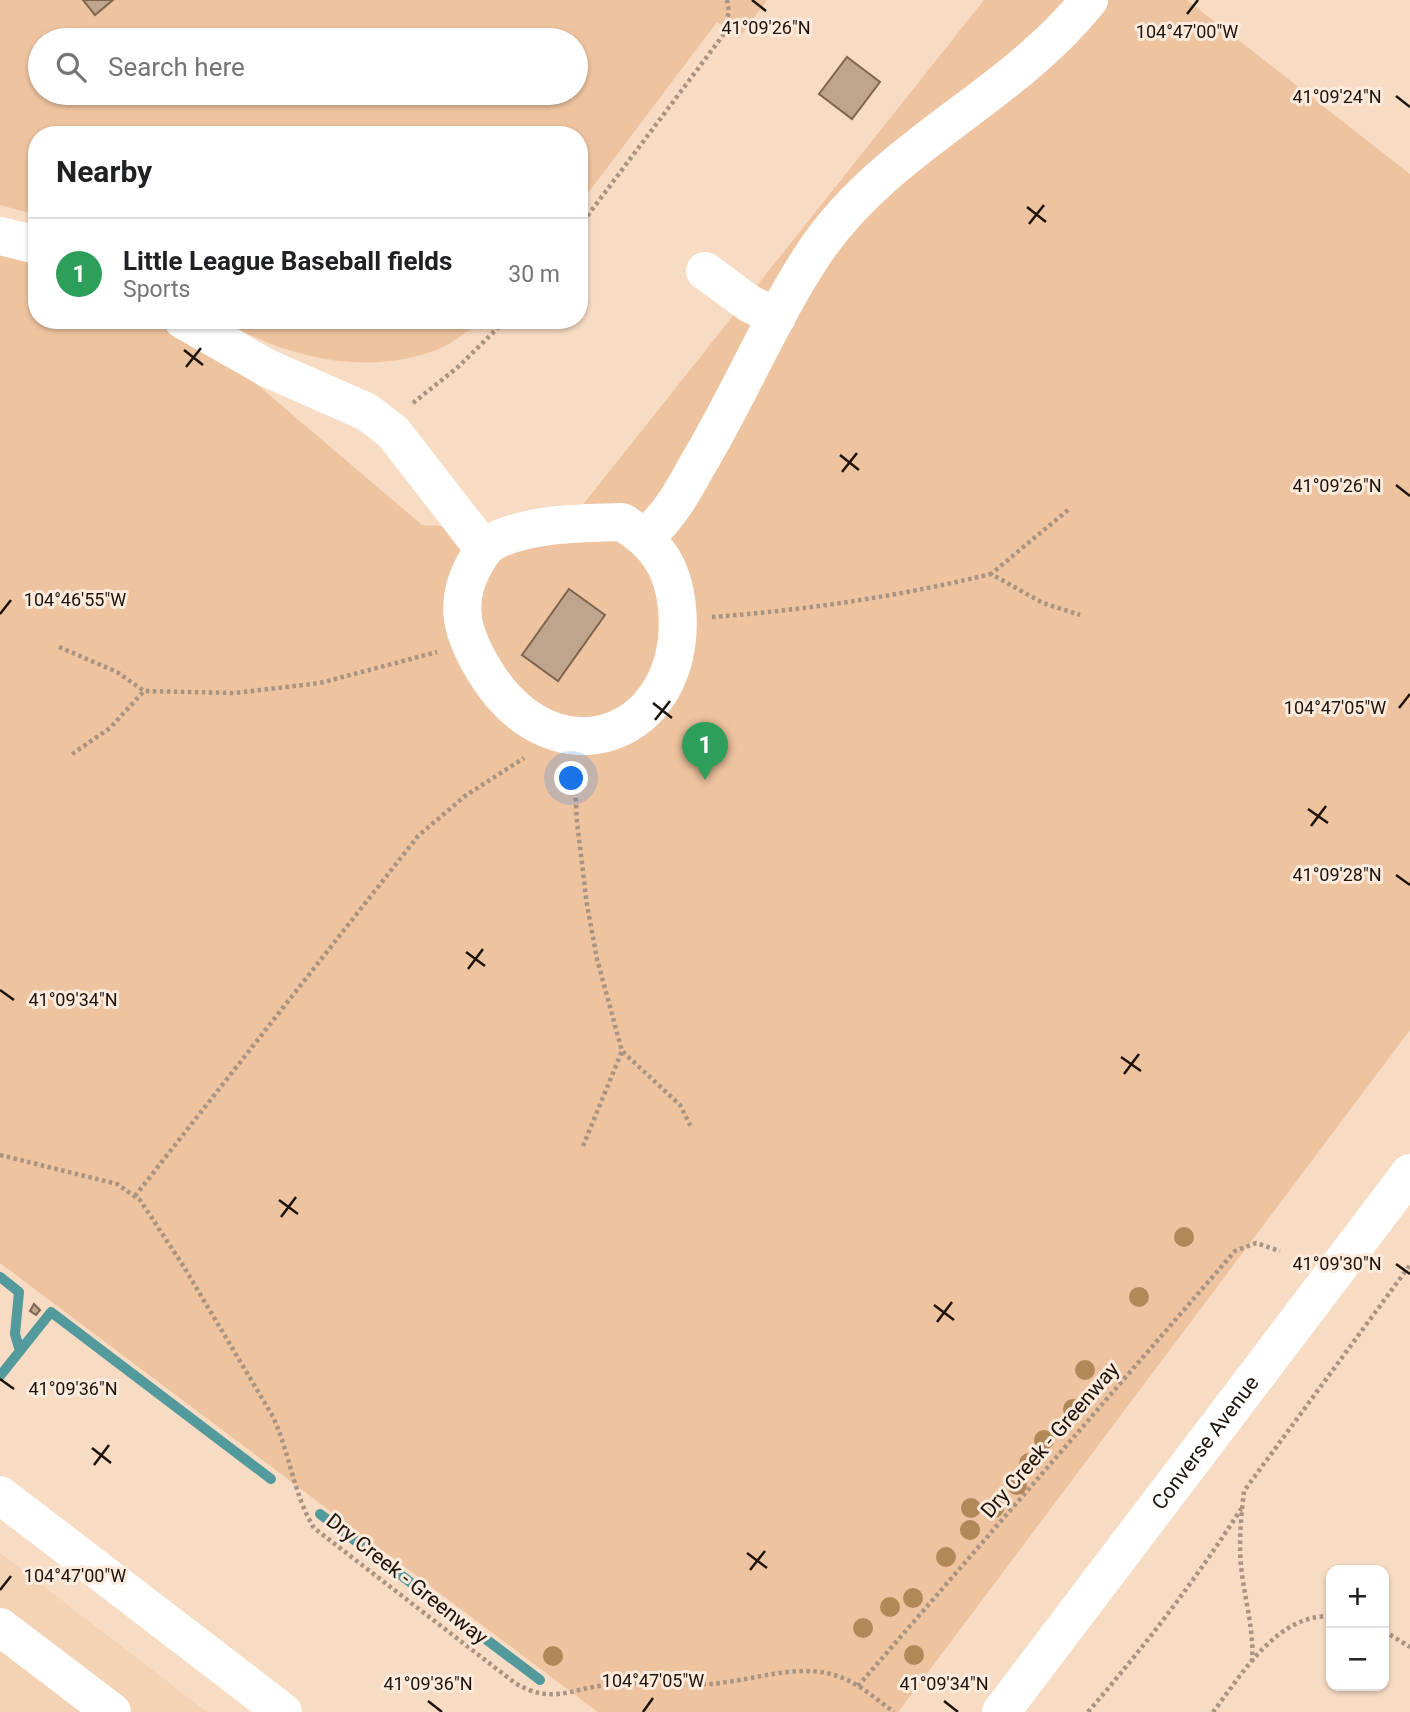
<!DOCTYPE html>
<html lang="en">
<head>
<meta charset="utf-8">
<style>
	:root { --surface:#fff; --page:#f6f6f6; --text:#202124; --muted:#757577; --line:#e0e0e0; --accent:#d93025 }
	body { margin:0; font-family:Roboto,sans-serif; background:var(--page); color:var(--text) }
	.controls { position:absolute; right:21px; bottom:21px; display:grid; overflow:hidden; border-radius:14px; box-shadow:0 2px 5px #0004 }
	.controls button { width:63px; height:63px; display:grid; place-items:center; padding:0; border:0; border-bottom:2px solid var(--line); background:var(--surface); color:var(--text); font:35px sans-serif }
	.you { position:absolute; left:572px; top:779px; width:24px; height:24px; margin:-18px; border:5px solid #fff; border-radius:50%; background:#1a73e8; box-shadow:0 0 0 10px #1a73e833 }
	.badge { display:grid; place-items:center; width:46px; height:46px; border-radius:50%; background:var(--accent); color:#fff; font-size:23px; font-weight:700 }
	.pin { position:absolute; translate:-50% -58px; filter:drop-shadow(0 2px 4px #0008) }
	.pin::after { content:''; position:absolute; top:37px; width:24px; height:21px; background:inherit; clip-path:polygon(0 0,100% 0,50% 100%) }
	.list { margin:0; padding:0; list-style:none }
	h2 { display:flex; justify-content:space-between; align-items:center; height:91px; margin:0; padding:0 28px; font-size:30px }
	h2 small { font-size:23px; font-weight:400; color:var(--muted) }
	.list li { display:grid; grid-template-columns:46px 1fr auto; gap:21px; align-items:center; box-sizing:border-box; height:112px; padding:0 28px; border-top:2px solid var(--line) }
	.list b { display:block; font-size:26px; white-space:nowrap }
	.list p { margin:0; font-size:23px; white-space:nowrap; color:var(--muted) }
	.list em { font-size:23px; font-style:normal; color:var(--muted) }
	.icon { flex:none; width:38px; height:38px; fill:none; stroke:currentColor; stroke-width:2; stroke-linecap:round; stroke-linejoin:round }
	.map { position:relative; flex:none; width:1410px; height:1712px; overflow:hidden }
	.search { position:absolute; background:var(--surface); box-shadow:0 2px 5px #0004; left:28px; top:28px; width:560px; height:77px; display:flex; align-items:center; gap:18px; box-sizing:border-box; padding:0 24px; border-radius:38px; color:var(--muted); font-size:26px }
	.panel { position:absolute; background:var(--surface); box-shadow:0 2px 5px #0004; left:28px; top:126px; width:560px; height:203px; border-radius:28px }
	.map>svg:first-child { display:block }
	.built { fill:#f4d2b4 }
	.grass { fill:#eec39f; fill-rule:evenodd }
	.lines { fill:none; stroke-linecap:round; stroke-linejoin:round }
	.stream { stroke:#539a9c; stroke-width:10 }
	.building { fill:#c0a58e; stroke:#7e6550; stroke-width:2 }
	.path { stroke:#a99381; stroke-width:4.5; stroke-dasharray:3.5 3.5; stroke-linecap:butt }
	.minor { stroke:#fff; stroke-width:38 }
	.major { stroke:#fff; stroke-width:38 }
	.tree { fill:#b38859 }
	.ticks { fill:none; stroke:#1d130b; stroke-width:2.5 }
	.labels { text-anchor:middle; stroke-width:6; stroke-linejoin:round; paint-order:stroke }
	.street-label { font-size:21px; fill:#1d130b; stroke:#fceadc }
	.ticks-label { font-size:18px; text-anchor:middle; fill:#1d130b; stroke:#fceadc; stroke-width:6; stroke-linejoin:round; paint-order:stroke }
</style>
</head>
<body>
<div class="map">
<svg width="1410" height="1712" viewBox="0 0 1410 1712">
	<rect width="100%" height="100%" fill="#f7dbc3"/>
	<!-- built -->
	<path class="built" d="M 0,1553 L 207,1712 L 0,1712 Z"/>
	<!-- grass -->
	<path class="grass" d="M 0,0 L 767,0 L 739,38 L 717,22 L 579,205 L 579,135 L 37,135 L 37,215 L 0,205 ZM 40,40 L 576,40 L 576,93 L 40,93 Z
		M 984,0 L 1187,0 L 1410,174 L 1410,1030 L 898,1712 L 598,1712 L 0,1263 L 0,247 L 37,245 L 37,320 L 181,320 L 422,525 L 562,531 Z
		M 223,320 L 483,320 C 470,329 457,340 443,347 C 373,378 285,359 223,320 Z"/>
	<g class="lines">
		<!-- stream -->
		<path class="stream" d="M 0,1277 L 19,1292 L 15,1334 L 20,1351
			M 0,1376 L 51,1312 L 271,1479
			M 320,1514 L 540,1680"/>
	</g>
	<!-- building -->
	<path class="building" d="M 83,0 L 113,0 L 95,15 Z
		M 847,57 L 880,82 L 852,119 L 819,94 Z
		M 569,589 L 605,615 L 558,681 L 522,655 Z
		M 34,1304 L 40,1310 L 36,1315 L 30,1311 Z"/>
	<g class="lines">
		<!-- path -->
		<path class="path" d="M 579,227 L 724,34 L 729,11 L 727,0
			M 413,403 L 458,367 L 506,320
			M 1068,510 L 991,574 L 1043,603 L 1080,615
			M 712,617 C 807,610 900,596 991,574
			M 59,647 L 117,672 L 144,691 L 235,693 L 320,683 L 437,652
			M 72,754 L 110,728 L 144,691
			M 574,770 L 577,822 L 587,905 L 597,959 L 622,1051 L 680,1105 L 692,1129
			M 583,1146 L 622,1051
			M 0,1155 L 117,1184 L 140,1200 L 184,1267 L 272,1415 C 290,1452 293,1494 314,1528 L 515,1683 C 553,1705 568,1689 607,1685 C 641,1681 675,1686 708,1684 C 751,1682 798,1661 840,1677 C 860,1684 877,1700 894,1712
			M 135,1196 L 418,836 L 465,796 L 524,758
			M 1384,1631 L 1410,1647
			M 1252,1662 C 1254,1631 1246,1605 1242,1574 C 1238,1547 1241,1517 1244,1491 L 1410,1265
			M 858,1686 L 1235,1251 L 1256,1243 L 1280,1251
			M 1088,1712 C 1144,1647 1195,1581 1241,1509
			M 1213,1712 C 1243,1673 1276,1615 1331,1616"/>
		<!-- minor -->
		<path class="minor" d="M 0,236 L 37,245
			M 705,271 L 750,304 L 777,317
			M 183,320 L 267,368 L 367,412 L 393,432 L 483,548
			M 622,522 C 656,542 673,567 677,607 C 689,736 555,788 484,670 C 463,635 453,605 473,567 C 481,553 486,543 501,538 C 538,523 584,523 622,522 Z
			M 646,536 C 670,516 683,491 698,464 C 740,394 771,317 816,250 C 888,145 1011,98 1089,0
			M 0,1627 L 112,1712"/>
		<!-- major -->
		<g class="major">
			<path d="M 0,1495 L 283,1712"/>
			<path id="s1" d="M 1001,1712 L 1410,1173"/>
		</g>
	</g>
	<!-- trees -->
	<g class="tree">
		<circle cx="1184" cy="1237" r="10"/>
		<circle cx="1139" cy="1297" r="10"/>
		<circle cx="1085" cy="1370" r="10"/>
		<circle cx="1073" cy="1409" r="10"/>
		<circle cx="1044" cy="1440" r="10"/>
		<circle cx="1029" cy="1463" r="10"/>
		<circle cx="1017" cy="1485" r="10"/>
		<circle cx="971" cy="1508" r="10"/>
		<circle cx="994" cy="1508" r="10"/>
		<circle cx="970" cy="1530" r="10"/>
		<circle cx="946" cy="1557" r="10"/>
		<circle cx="913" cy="1598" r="10"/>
		<circle cx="890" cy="1607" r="10"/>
		<circle cx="863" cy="1628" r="10"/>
		<circle cx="914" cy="1655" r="10"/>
		<circle cx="553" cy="1656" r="10"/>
	</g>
	<!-- ticks -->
	<path class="ticks" d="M 752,0 L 766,11M 1187,14 L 1198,0M 1396,96 L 1410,107M 1027,207 L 1046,222M 1029,224 L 1044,205M 184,350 L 203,365M 186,367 L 201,348M 840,455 L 859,470M 842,472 L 857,453M 1396,485 L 1410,496M 0,614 L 11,600M 653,703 L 672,718M 1399,708 L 1410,694M 655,720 L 670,701M 1308,809 L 1328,823M 1311,826 L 1326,806M 1396,875 L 1410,885M 466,952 L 485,966M 468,969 L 483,949M 0,990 L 14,1000M 1121,1057 L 1141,1071M 1124,1074 L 1139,1054M 279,1200 L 298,1214M 281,1217 L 296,1197M 1396,1264 L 1410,1274M 934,1305 L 954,1320M 937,1322 L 952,1302M 0,1379 L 14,1389M 92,1448 L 111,1463M 94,1465 L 109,1445M 747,1553 L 767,1568M 750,1570 L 765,1551M 0,1590 L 11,1576M 428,1701 L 442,1712M 944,1701 L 958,1712M 643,1712 L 653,1698"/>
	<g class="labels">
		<!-- street labels -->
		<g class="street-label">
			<text transform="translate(1050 1440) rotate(-49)" y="7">Dry Creek - Greenway</text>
			<text dy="7" stroke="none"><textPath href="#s1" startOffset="338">Converse Avenue</textPath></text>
			<text transform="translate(407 1579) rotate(38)" y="7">Dry Creek - Greenway</text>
		</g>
	</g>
	<g class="ticks-label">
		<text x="766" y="34">41°09'26"N</text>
		<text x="1187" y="38">104°47'00"W</text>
		<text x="1337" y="103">41°09'24"N</text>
		<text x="1337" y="492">41°09'26"N</text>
		<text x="75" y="606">104°46'55"W</text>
		<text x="1335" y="714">104°47'05"W</text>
		<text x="1337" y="881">41°09'28"N</text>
		<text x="73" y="1006">41°09'34"N</text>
		<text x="1337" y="1270">41°09'30"N</text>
		<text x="73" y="1395">41°09'36"N</text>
		<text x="75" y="1582">104°47'00"W</text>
		<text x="653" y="1687">104°47'05"W</text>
		<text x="428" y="1690">41°09'36"N</text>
		<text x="944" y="1690">41°09'34"N</text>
	</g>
</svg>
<div class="controls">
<button>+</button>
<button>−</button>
</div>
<div class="you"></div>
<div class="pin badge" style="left:705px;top:780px;background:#2e9e5b">1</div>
<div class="search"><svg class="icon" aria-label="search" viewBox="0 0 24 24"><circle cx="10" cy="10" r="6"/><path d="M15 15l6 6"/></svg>Search here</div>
<section class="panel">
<h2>Nearby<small></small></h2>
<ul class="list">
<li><span class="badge" style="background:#2e9e5b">1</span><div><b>Little League Baseball fields</b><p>Sports</p></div><em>30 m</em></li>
</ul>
</section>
</div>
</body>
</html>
